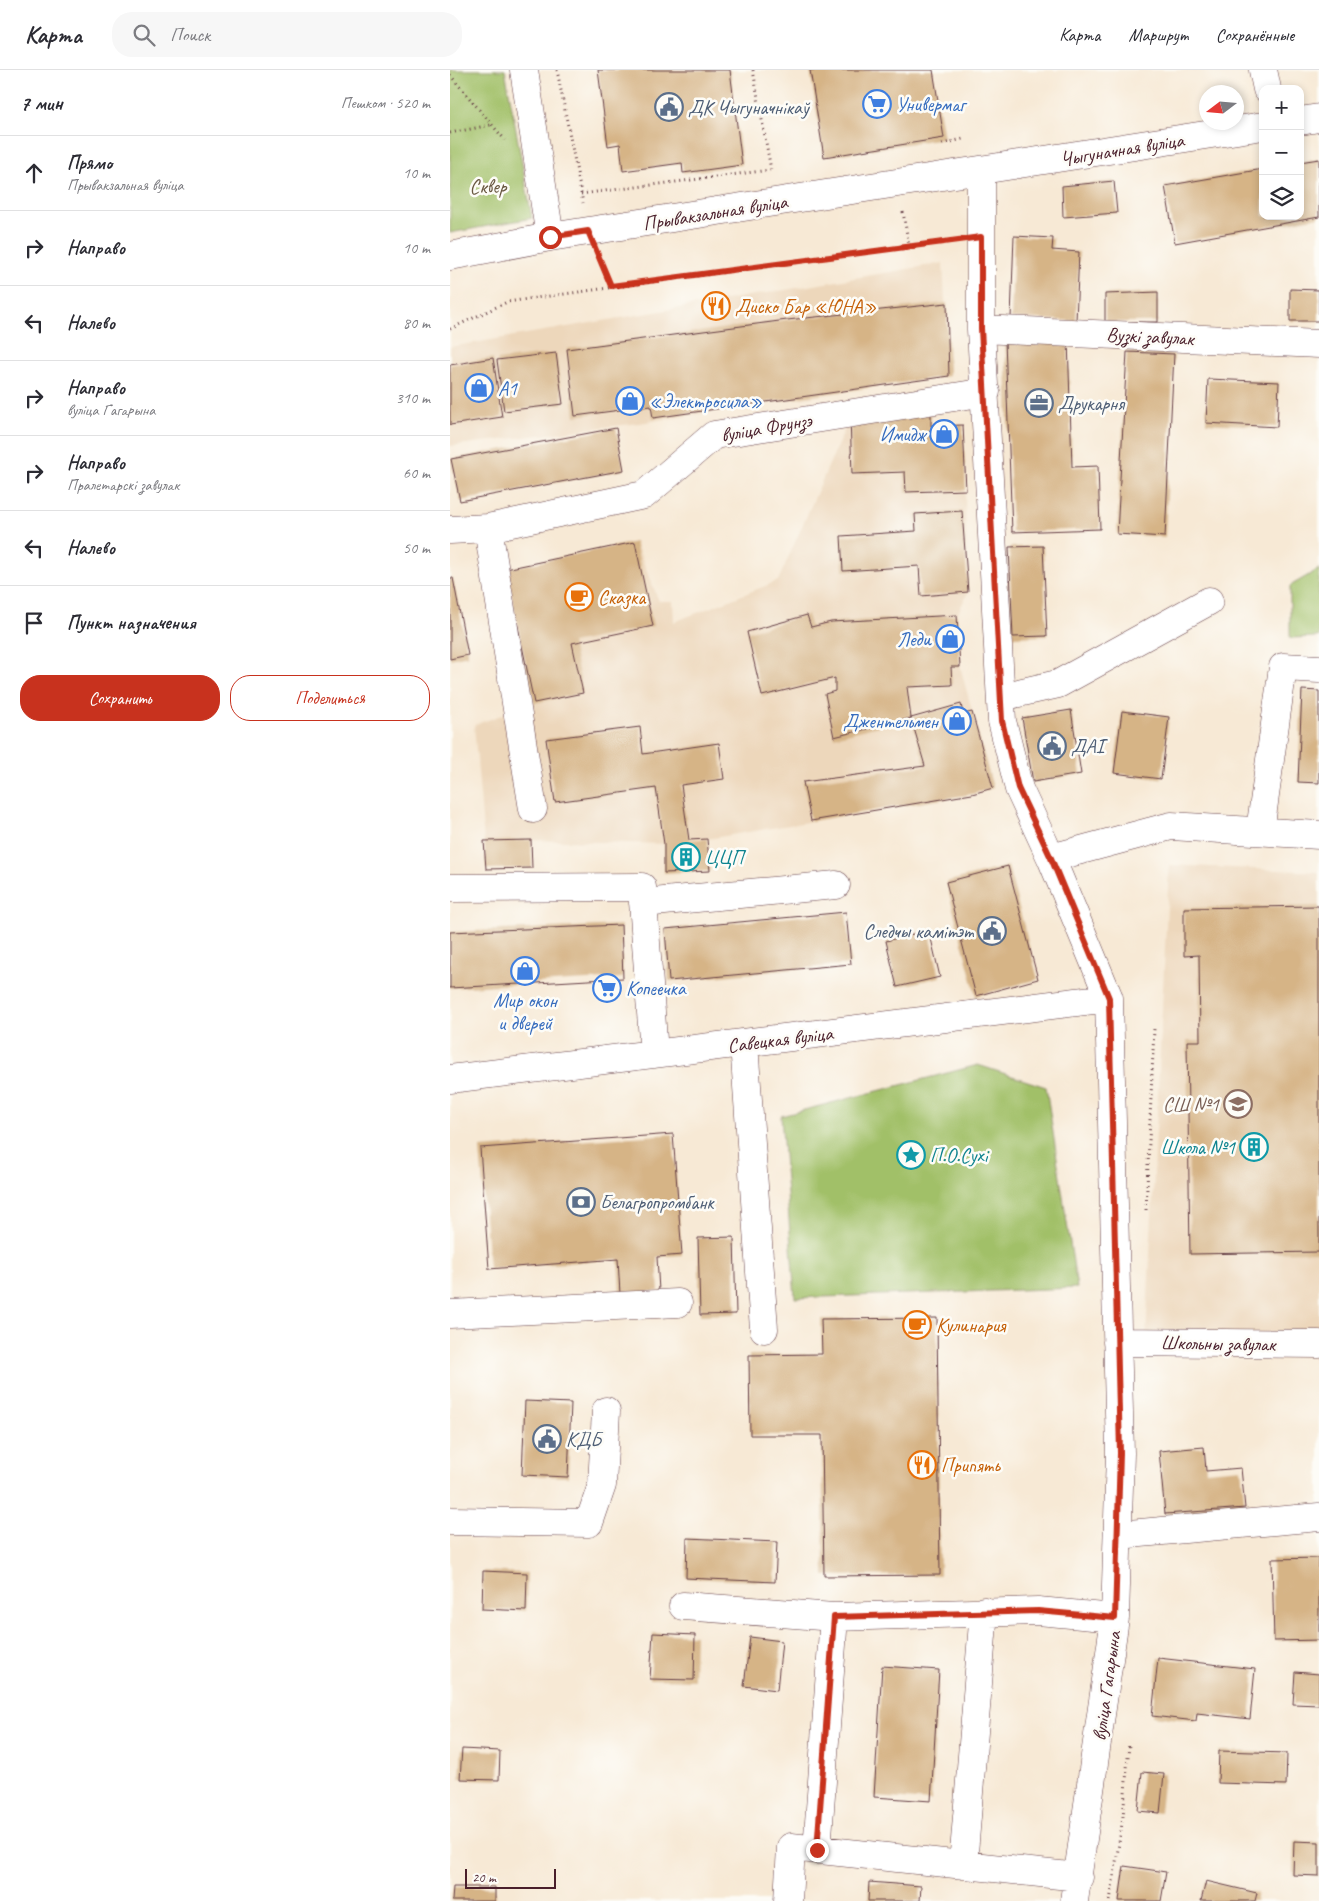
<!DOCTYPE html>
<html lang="ru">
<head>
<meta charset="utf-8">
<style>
	:root { --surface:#fff; --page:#f7f7f7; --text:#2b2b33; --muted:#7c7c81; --line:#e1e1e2; --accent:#c8321e }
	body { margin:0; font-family:Caveat,sans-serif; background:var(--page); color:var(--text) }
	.controls { position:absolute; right:15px; top:15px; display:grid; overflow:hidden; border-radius:10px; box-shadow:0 2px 8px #0003 }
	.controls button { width:45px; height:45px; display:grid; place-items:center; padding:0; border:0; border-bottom:1px solid var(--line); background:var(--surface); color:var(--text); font:25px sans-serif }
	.compass { position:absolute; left:749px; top:15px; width:45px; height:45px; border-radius:50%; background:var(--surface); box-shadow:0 2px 8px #0003; rotate:254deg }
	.scale { position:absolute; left:15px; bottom:12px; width:91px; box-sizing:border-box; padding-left:5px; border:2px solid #4a1f2b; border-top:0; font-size:14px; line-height:18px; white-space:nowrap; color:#4a1f2b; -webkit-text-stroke:4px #fdfcf7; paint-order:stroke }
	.stop { position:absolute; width:15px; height:15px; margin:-11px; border:4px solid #c8321e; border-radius:50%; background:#fff }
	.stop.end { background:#c8321e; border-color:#fff; box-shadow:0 1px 5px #0008 }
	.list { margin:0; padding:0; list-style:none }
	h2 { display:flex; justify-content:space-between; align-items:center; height:65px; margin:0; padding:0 20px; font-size:21px }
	h2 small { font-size:16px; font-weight:400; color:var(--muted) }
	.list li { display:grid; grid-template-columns:32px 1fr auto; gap:15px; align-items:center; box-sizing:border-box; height:75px; padding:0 20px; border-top:1px solid var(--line) }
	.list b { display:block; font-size:19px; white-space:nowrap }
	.list p { margin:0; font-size:16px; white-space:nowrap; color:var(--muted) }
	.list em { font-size:16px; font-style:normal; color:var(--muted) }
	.actions { display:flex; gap:10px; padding:15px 20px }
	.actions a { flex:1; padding:11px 0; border:1px solid var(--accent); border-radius:20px; text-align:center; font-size:18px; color:var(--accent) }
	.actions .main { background:var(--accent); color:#fff }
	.icon { flex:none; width:28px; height:28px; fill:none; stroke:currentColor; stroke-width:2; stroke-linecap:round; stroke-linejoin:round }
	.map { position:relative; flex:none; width:869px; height:1831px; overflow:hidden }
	header { display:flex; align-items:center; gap:30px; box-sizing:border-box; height:70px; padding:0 25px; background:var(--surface); border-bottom:1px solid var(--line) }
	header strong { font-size:24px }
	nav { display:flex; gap:28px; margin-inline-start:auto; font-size:18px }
	.search { width:350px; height:45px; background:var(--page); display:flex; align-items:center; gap:12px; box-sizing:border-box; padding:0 18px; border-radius:20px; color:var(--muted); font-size:19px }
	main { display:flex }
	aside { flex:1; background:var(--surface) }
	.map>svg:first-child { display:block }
	.built { fill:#edd7bb }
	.green { fill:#a1c068; stroke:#76704a }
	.building { fill:#d6b486 }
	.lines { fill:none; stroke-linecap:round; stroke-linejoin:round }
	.minor-casing { stroke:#643d44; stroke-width:29 }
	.path { stroke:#643d44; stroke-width:3; stroke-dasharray:1 4; stroke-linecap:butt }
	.minor { stroke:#fff; stroke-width:28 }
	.route { stroke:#c8321e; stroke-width:6 }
	.labels { text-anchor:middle; stroke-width:5; stroke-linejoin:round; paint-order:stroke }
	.shop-label { font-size:20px; fill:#366cbe; stroke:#fdfcf7; text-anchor:start }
	.service-label { font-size:20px; fill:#4e5e75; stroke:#fdfcf7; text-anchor:start }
	.street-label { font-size:20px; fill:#4a1f2b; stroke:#fdfcf7 }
	.park-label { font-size:20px; fill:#685740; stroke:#fdfcf7 }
	.food-label { font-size:20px; fill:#c56008; stroke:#fdfcf7; text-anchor:start }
	.culture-label { font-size:20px; fill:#0d838f; stroke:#fdfcf7; text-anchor:start }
	.education-label { font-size:20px; fill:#785e54; stroke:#fdfcf7; text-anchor:end }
</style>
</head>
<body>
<header>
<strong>Карта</strong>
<div class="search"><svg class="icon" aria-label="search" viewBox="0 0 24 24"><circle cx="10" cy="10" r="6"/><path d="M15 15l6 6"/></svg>Поиск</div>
<nav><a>Карта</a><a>Маршрут</a><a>Сохранённые</a></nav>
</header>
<main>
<aside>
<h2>7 мин<small>Пешком · 520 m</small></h2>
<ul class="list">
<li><svg class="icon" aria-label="ahead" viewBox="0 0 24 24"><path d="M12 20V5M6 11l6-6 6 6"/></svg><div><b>Прямо</b><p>Прывакзальная вуліца</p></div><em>10 m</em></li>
<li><svg class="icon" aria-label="right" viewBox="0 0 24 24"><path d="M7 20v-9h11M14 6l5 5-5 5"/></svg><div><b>Направо</b></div><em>10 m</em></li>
<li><svg class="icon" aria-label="left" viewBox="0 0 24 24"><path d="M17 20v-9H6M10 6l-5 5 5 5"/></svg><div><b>Налево</b></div><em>80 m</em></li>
<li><svg class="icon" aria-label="right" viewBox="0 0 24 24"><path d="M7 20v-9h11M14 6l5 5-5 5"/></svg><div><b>Направо</b><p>вуліца Гагарына</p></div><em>310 m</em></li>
<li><svg class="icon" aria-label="right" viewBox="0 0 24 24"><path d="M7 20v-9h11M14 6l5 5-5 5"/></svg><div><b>Направо</b><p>Пралетарскі завулак</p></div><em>60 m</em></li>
<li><svg class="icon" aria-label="left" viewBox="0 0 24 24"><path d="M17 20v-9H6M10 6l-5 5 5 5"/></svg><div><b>Налево</b></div><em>50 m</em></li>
<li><svg class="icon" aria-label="arrive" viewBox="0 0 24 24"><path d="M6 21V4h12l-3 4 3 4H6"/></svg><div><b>Пункт назначения</b></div></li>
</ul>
<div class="actions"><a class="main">Сохранить</a><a>Поделиться</a></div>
</aside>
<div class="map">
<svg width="869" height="1831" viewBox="0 0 869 1831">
	<rect width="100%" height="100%" fill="#fdfcf7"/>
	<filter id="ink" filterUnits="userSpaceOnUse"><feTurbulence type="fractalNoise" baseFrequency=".02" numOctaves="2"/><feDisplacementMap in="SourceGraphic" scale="10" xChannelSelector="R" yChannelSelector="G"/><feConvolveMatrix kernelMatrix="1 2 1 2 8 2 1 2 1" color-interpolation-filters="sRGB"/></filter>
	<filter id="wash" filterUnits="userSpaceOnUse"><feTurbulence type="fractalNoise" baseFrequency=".0096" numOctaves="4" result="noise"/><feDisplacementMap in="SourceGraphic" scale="20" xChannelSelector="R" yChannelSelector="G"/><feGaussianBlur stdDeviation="1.12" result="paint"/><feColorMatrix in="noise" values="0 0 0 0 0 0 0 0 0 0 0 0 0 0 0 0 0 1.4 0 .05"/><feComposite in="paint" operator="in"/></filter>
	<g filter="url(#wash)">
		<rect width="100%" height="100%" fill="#f7e9d5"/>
		<!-- built -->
		<path class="built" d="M 493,193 L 499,306 L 189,353 L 0,376 L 0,277 Z
			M 481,344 L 481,356 L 513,355 L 518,522 L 507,545 L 510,596 L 543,718 L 522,724 L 257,769 L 214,774 L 81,770 L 34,771 L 24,655 L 84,633 L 56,499 L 185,472 L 209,531 L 223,531 L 224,552 L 328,511 L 400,347 Z
			M 719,795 L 869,802 L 869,1267 L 696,1268 Z"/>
		<!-- green -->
		<path class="green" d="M 0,0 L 55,0 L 82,148 L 0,163 Z
			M 869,499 L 869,567 L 840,568 L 840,516 Z
			M 528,995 L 596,1017 L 627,1218 L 345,1228 L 331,1046 Z"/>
		<g id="blocks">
			<!-- building -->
			<path class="building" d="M 148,0 L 280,0 L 292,95 L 233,103 L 232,93 L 173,101 L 170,74 L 158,76 Z
				M 360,0 L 483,0 L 494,68 L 374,87 Z
				M 869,89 L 869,147 L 725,173 L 715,116 L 813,99 L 813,146 L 850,146 L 850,92 Z
				M 664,111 L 667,143 L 613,147 L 612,116 Z
				M 564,166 L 603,168 L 602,180 L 629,182 L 626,251 L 561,248 Z
				M 840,219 L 869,220 L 869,251 L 840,251 Z
				M 708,222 L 708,252 L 655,252 L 655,224 Z
				M 497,233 L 499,306 L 203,348 L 201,336 L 125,346 L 117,279 L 337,250 Z
				M 618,269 L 622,397 L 648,396 L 650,459 L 562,462 L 555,270 Z
				M 677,282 L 724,284 L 715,467 L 667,464 Z
				M 106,283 L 113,334 L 54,341 L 47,290 Z
				M 43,288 L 52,347 L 0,355 L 0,295 Z
				M 758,309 L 829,312 L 827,357 L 756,353 Z
				M 481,344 L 481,356 L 513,355 L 516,420 L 456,422 L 455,402 L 402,404 L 400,347 Z
				M 166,358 L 174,400 L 10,431 L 1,389 Z
				M 512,441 L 518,522 L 471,526 L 469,496 L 393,501 L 391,466 L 466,461 L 465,444 Z
				M 185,472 L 203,556 L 122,573 L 133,623 L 84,633 L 56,499 Z
				M 593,476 L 597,566 L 563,567 L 559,477 Z
				M 0,508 L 3,508 L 18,585 L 0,589 Z
				M 357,545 L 361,557 L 381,552 L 507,545 L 510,597 L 501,597 L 502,615 L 457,617 L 461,648 L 511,634 L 513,644 L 522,642 L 543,718 L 522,724 L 361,751 L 353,712 L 475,696 L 461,648 L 384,667 L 375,624 L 385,621 L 385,608 L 312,626 L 297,562 Z
				M 852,620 L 869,621 L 869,713 L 848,712 Z
				M 621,640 L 631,704 L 583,712 L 572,648 Z
				M 672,641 L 719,647 L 711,709 L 664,703 Z
				M 190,657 L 193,684 L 269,673 L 274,709 L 231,715 L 239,770 L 257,769 L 260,801 L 214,803 L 214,774 L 206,718 L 105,732 L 96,669 Z
				M 81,770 L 82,798 L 36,799 L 34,771 Z
				M 558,796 L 588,909 L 526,926 L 496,812 Z
				M 869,836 L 869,1182 L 740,1184 L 737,971 L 750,971 L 749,885 L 734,886 L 734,838 Z
				M 396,842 L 401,894 L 219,911 L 215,859 Z
				M 171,855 L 173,908 L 0,918 L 0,862 Z
				M 479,860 L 490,907 L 447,917 L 436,871 Z
				M 223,1064 L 232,1185 L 207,1187 L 209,1221 L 170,1224 L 168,1189 L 39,1199 L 30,1078 Z
				M 284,1167 L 286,1244 L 250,1245 L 248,1168 Z
				M 487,1248 L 490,1505 L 374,1506 L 372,1365 L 300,1365 L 299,1285 L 372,1284 L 371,1249 Z
				M 75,1331 L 121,1333 L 118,1407 L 72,1405 Z
				M 754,1377 L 756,1401 L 791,1398 L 795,1438 L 715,1444 L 709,1381 Z
				M 237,1468 L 327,1472 L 325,1512 L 236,1508 Z
				M 869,1488 L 869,1570 L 824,1571 L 822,1489 Z
				M 33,1501 L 77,1503 L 76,1541 L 32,1539 Z
				M 203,1563 L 245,1565 L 244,1610 L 200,1609 Z
				M 300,1567 L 332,1571 L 327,1620 L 294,1616 Z
				M 708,1588 L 805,1599 L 800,1649 L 747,1643 L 746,1651 L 702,1646 Z
				M 432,1596 L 489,1600 L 481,1731 L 424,1727 Z
				M 845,1602 L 869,1604 L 869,1635 L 843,1634 Z
				M 12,1679 L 50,1681 L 49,1710 L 10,1709 Z
				M 769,1681 L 837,1683 L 836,1715 L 768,1713 Z
				M 692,1702 L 714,1704 L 710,1743 L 688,1741 Z
				M 844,1771 L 869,1772 L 869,1806 L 843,1805 Z
				M 674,1796 L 716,1802 L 711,1831 L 669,1831 Z
				M 756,1811 L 807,1823 L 805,1831 L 751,1831 Z
				M 419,1812 L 471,1816 L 470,1831 L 418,1831 Z
				M 3,1817 L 45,1817 L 45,1831 L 2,1831 Z"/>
		</g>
	</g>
	<g filter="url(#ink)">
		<use href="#blocks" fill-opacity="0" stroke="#643d44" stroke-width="1"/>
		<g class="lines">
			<defs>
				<path id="minor" d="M 74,0 L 100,167
					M 813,0 L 817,19
					M 850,51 L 869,48
					M 531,101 L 531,259 L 552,651 L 569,719 L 601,788 L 659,928 L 670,1383 L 665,1548 L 624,1831
					M 0,186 L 100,167 L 813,56
					M 531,259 L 869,274
					M 38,458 L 83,739
					M 0,460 L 38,458 L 194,425 L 264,365 L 536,322
					M 551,627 L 608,614 L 759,531
					M 810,761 L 833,597 L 869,599
					M 601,788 L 721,756 L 869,765
					M 0,818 L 192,817 L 204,984
					M 193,833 L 386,815
					M 294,973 L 314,1259
					M 0,1009 L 659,928
					M 0,1244 L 228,1233
					M 667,1272 L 869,1274
					M 0,1451 L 139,1453 L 152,1415 L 156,1341
					M 668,1465 L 869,1447
					M 233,1536 L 384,1547 L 588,1541 L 665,1548
					M 367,1780 L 384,1547
					M 513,1795 L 534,1541
					M 338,1831 L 341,1777 L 629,1807"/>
			</defs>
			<!-- minor casing -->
			<use href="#minor" class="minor-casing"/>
			<!-- path -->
			<path class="path" d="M 107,0 L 133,133
				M 303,0 L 321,100
				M 0,5 L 55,70
				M 0,63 L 41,55
				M 492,74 L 513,69
				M 131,124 L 320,100
				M 453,142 L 459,176
				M 150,189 L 161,216
				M 0,259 L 57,232 L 503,170
				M 696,1140 L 704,959
				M 660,1831 L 673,1747 L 679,1675"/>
			<!-- minor -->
			<use href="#minor" class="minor"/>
		</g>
	</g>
	<g class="lines" filter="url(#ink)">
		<!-- route -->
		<path class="route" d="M 100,167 L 138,161 L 161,216 L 531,167 L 531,258 L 552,651 L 568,718 L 601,788 L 659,928 L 670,1383 L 665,1548 L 588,1541 L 384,1547 L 367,1780"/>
	</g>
	<!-- icons -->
	<defs>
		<symbol id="supermarket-ring" viewBox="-11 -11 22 22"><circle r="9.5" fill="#fdfcf7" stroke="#3f7fe0" stroke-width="1.5"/><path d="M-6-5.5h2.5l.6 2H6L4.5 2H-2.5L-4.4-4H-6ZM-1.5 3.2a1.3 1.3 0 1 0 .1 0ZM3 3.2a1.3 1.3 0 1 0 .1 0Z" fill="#3f7fe0"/></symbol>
		<symbol id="civic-ring" viewBox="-11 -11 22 22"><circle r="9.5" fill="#fdfcf7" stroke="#5c6f8a" stroke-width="1.5"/><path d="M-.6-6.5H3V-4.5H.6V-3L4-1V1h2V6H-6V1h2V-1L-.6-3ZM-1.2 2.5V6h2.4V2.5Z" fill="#5c6f8a"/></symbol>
		<symbol id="restaurant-ring" viewBox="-11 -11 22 22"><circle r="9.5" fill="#fdfcf7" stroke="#e8710a" stroke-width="1.5"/><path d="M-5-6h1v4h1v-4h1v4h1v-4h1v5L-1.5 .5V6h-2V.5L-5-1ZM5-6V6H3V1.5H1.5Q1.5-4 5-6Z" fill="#e8710a"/></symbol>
		<symbol id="shop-ring" viewBox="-11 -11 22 22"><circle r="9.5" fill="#fdfcf7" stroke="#3f7fe0" stroke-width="1.5"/><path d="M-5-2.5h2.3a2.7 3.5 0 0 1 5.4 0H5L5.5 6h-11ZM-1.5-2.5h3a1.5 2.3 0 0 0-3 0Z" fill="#3f7fe0"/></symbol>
		<symbol id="office-ring" viewBox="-11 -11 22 22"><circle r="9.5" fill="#fdfcf7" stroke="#5c6f8a" stroke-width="1.5"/><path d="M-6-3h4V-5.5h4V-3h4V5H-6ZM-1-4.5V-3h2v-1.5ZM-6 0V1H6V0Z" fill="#5c6f8a"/></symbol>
		<symbol id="cafe-ring" viewBox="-11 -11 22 22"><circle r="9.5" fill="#fdfcf7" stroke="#e8710a" stroke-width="1.5"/><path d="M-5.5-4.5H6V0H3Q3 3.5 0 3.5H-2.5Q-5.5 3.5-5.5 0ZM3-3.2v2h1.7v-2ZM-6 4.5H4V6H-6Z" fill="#e8710a"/></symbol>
		<symbol id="building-ring" viewBox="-11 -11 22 22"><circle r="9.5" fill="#fdfcf7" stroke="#0f9aa8" stroke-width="1.5"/><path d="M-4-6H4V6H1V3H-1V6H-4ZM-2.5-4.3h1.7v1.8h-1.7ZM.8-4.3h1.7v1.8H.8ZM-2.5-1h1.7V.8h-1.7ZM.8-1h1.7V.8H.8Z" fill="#0f9aa8"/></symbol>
		<symbol id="school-ring" viewBox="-11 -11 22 22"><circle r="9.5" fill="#fdfcf7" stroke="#8d6e63" stroke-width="1.5"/><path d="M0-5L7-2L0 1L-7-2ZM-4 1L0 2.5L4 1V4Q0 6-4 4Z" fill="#8d6e63"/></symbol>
		<symbol id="sight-ring" viewBox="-11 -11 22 22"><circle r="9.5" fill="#fdfcf7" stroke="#0f9aa8" stroke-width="1.5"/><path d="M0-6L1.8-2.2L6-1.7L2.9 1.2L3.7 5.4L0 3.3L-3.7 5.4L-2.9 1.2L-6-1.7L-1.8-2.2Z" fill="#0f9aa8"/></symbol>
		<symbol id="bank-ring" viewBox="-11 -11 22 22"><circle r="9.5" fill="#fdfcf7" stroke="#5c6f8a" stroke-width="1.5"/><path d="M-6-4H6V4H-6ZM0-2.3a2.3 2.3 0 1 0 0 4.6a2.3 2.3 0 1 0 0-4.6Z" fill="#5c6f8a"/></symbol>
	</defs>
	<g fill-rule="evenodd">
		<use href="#supermarket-ring" x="411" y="18" width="32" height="32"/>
		<use href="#civic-ring" x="203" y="21" width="32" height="32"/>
		<use href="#restaurant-ring" x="250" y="220" width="32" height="32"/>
		<use href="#shop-ring" x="13" y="302" width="32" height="32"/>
		<use href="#shop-ring" x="164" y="315" width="32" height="32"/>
		<use href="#office-ring" x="573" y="317" width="32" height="32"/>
		<use href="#shop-ring" x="478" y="348" width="32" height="32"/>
		<use href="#cafe-ring" x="113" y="511" width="32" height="32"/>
		<use href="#shop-ring" x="484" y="553" width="32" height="32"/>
		<use href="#shop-ring" x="491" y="635" width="32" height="32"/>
		<use href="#civic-ring" x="586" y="660" width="32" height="32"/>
		<use href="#building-ring" x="220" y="771" width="32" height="32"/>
		<use href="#civic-ring" x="526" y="845" width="32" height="32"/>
		<use href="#shop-ring" x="59" y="885" width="32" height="32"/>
		<use href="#supermarket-ring" x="141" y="902" width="32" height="32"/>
		<use href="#school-ring" x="772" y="1018" width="32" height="32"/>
		<use href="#building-ring" x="788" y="1061" width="32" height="32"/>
		<use href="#sight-ring" x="445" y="1069" width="32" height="32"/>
		<use href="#bank-ring" x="115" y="1116" width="32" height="32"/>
		<use href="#cafe-ring" x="451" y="1239" width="32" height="32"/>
		<use href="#civic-ring" x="81" y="1353" width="32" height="32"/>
		<use href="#restaurant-ring" x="456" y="1379" width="32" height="32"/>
	</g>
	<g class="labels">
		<!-- shop labels -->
		<g class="shop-label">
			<text x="446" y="41">Универмаг</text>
			<text x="48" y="325">A1</text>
			<text x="199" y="338">«Электросила»</text>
			<text x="475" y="371" text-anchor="end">Имидж</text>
			<text x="481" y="576" text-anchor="end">Леди</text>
			<text x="488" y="658" text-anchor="end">Джентельмен</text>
			<text x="176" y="925">Копеечка</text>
			<text x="75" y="937" text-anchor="middle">Мир окон<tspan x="75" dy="23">и дверей</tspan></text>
		</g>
		<!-- service labels -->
		<g class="service-label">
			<text x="238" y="44">ДК Чыгуначнікаў</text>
			<text x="608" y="340">Друкарня</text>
			<text x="621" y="683">ДАІ</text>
			<text x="523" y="868" text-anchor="end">Следчы камітэт</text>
			<text x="150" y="1139">Белагропромбанк</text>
			<text x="116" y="1376">КДБ</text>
		</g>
		<!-- street labels -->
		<g class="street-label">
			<text transform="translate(672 79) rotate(-9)" y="7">Чыгуначная вуліца</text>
			<text transform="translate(265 142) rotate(-9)" y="7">Прывакзальная вуліца</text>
			<text transform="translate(700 266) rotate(3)" y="7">Вузкі завулак</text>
			<text transform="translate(316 357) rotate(-10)" y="7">вуліца Фрунзэ</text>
			<text transform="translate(330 969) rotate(-7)" y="7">Савецкая вуліца</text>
			<text transform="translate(768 1273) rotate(1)" y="7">Школьны завулак</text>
			<text transform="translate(656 1616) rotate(-82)" y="7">вуліца Гагарына</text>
		</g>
		<!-- park labels -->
		<g class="park-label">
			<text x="38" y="123">Сквер</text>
		</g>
		<!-- food labels -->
		<g class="food-label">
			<text x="285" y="243">Диско Бар «ЮНА»</text>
			<text x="148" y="534">Сказка</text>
			<text x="486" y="1262">Кулинария</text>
			<text x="491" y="1402">Припять</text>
		</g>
		<!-- culture labels -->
		<g class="culture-label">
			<text x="255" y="794">ЦЦП</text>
			<text x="785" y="1084" text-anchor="end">Школа №1</text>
			<text x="480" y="1092">П.О.Сухі</text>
		</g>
		<!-- education labels -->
		<g class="education-label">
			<text x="769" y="1041">СШ №1</text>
		</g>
	</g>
</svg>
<div class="controls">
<button>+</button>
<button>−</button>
<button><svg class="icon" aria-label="layers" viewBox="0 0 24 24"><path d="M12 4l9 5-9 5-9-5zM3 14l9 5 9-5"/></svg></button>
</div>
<svg class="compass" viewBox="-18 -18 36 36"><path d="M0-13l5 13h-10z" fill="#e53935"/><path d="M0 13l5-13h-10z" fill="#7c7c81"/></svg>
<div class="scale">20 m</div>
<div class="stop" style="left:100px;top:167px"></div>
<div class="stop end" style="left:367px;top:1780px"></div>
</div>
</main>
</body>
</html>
